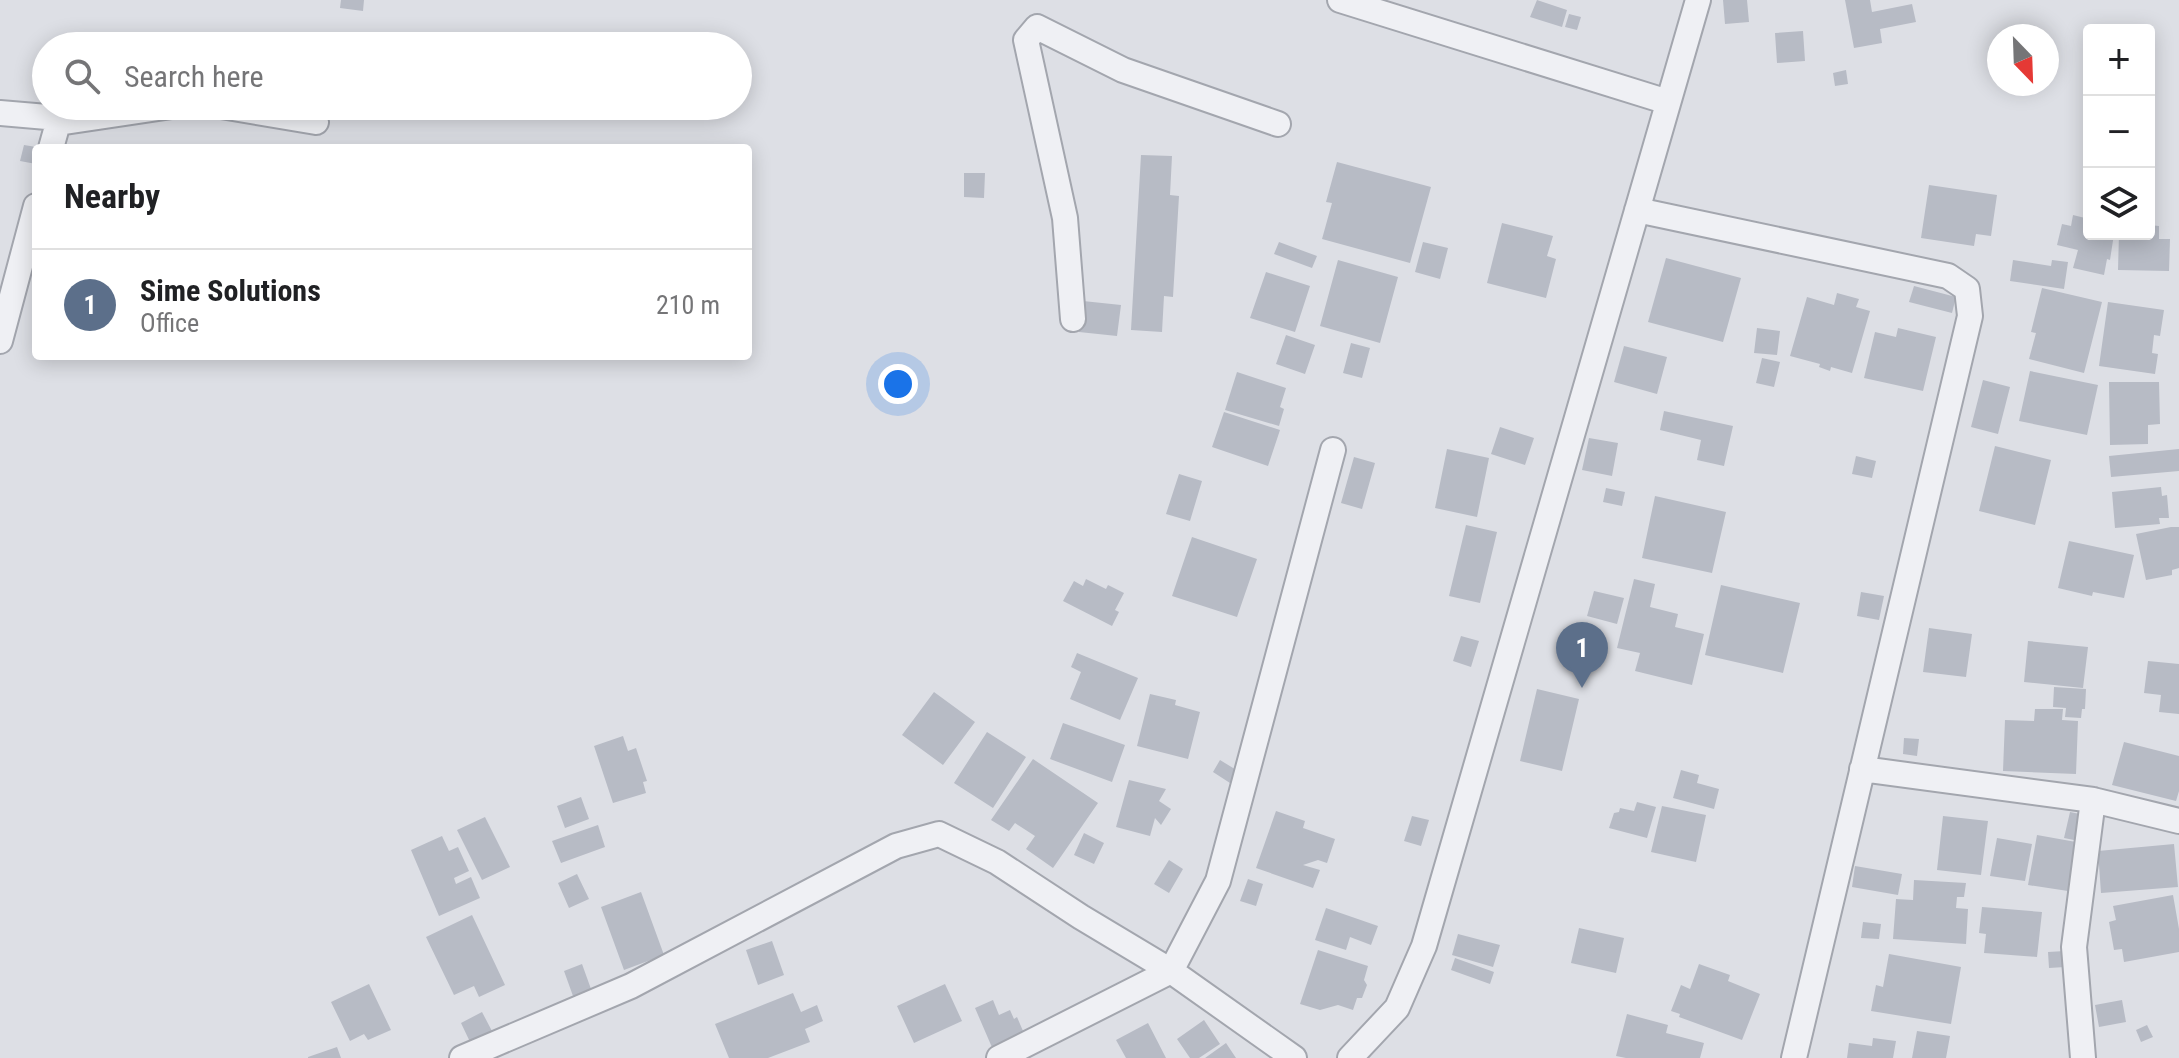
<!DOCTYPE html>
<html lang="en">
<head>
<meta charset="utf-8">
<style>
	:root { --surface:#fff; --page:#f2f2f2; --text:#202124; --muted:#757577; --line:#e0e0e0; --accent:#db2777 }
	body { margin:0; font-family:"Roboto Condensed",sans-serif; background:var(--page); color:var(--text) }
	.controls { position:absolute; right:24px; top:24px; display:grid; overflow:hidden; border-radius:8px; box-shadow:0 4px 20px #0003 }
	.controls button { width:72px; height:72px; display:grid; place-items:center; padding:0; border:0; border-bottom:2px solid var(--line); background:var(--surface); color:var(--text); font:40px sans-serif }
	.compass { position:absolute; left:1987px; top:24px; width:72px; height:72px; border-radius:50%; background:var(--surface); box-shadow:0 4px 20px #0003; rotate:157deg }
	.you { position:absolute; left:898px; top:384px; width:28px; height:28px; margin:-20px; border:6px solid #fff; border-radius:50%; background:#1a73e8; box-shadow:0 0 0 12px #1a73e833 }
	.badge { display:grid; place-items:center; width:52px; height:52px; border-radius:50%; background:var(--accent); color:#fff; font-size:26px; font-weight:700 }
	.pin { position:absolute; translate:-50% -66px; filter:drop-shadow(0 2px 4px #0008) }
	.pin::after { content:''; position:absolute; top:42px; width:28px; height:24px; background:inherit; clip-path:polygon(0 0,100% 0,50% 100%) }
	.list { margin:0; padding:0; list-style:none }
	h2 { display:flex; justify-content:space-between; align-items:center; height:104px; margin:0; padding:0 32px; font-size:34px }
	h2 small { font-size:26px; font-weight:400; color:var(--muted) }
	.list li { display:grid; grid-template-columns:52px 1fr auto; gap:24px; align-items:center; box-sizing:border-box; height:112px; padding:0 32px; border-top:2px solid var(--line) }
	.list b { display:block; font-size:30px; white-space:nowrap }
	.list p { margin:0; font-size:26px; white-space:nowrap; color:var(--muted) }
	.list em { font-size:26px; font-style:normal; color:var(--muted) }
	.icon { flex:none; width:44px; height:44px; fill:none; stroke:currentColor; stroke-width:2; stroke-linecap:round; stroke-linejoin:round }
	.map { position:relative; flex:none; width:2179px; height:1058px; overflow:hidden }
	.search { position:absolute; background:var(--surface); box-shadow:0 4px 20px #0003; left:32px; top:32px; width:720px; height:88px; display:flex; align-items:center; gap:20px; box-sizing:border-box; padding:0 28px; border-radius:44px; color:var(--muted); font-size:30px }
	.panel { position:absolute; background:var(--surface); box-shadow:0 4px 20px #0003; left:32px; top:144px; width:720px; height:216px; border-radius:8px }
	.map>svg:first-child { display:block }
	.building { fill:#b7bbc5 }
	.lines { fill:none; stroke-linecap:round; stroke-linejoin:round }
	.minor-casing { stroke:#a3a6ae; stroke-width:28 }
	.minor { stroke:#eff0f4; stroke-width:24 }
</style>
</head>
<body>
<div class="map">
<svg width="2179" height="1058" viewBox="0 0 2179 1058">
	<rect width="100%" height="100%" fill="#dddfe5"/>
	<!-- building -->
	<path class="building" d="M 341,0 L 364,0 L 363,11 L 340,8 Z
		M 1537,0 L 1567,10 L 1562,27 L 1530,17 Z
		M 1723,0 L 1747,0 L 1749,22 L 1725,24 Z
		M 1845,0 L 1870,0 L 1872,12 L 1912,4 L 1916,22 L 1880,29 L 1882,43 L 1854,48 Z
		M 1569,14 L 1581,17 L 1577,30 L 1565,27 Z
		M 1803,31 L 1805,61 L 1777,63 L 1775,33 Z
		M 1846,70 L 1848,84 L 1835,86 L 1833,73 Z
		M 24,145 L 36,147 L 36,164 L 20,161 Z
		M 1141,155 L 1172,156 L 1170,195 L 1179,196 L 1173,297 L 1164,296 L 1162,332 L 1131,330 Z
		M 1337,162 L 1431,187 L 1410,263 L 1322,239 L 1332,203 L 1326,202 Z
		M 964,173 L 985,173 L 984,198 L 964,197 Z
		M 1929,185 L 1997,195 L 1991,236 L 1976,234 L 1974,246 L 1921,238 Z
		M 2073,215 L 2089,219 L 2089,234 L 2114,234 L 2110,260 L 2107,259 L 2104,275 L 2073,268 L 2078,250 L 2057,245 L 2062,224 L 2071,226 Z
		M 1502,223 L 1553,236 L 1547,256 L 1556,259 L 1546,298 L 1487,283 Z
		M 2149,225 L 2159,226 L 2159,239 L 2170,239 L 2169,271 L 2118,270 L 2119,234 L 2149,234 Z
		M 1279,242 L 1317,256 L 1312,268 L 1274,254 Z
		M 1423,242 L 1448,248 L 1440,279 L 1415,272 Z
		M 1666,258 L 1741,278 L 1723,342 L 1648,322 Z
		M 1338,260 L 1398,277 L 1380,343 L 1320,326 Z
		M 2013,260 L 2051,266 L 2052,260 L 2068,262 L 2064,289 L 2010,281 Z
		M 1266,272 L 1310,286 L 1295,332 L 1250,318 Z
		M 1914,286 L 1956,297 L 1952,313 L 1909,302 Z
		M 2042,288 L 2102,302 L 2084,373 L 2029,359 L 2036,333 L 2031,332 Z
		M 1837,293 L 1859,299 L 1856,307 L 1870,311 L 1852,373 L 1831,367 L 1830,371 L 1819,367 L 1820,364 L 1790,356 L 1807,297 L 1834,305 Z
		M 1083,301 L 1121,305 L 1117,336 L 1079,332 Z
		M 2108,302 L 2164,310 L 2160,336 L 2154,335 L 2152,353 L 2158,354 L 2155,374 L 2099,366 Z
		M 1757,328 L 1780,331 L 1777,355 L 1754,353 Z
		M 1898,328 L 1936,337 L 1923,391 L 1864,378 L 1875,332 L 1896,337 Z
		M 1286,335 L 1315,345 L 1305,374 L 1276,364 Z
		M 1351,343 L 1370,348 L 1362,378 L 1343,373 Z
		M 1624,346 L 1667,357 L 1657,394 L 1614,382 Z
		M 1762,358 L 1780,362 L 1774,387 L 1756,383 Z
		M 2030,371 L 2098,385 L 2087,435 L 2019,421 Z
		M 1237,372 L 1286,388 L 1280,407 L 1284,409 L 1279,426 L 1225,410 Z
		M 1983,380 L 2010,387 L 1998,434 L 1971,427 Z
		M 2109,382 L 2159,382 L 2160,424 L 2148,425 L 2148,444 L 2110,445 Z
		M 1664,411 L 1733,426 L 1724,466 L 1697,460 L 1701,440 L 1660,430 Z
		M 1224,412 L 1280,430 L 1268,466 L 1212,447 Z
		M 1500,427 L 1534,438 L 1525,465 L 1491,454 Z
		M 1589,438 L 1618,443 L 1612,476 L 1582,470 Z
		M 1995,446 L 2051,460 L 2035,525 L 1979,511 Z
		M 1447,449 L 1489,458 L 1477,517 L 1435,508 Z
		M 2179,449 L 2179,471 L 2111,477 L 2109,456 Z
		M 1856,456 L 1876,461 L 1872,478 L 1852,474 Z
		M 1354,457 L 1375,463 L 1362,509 L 1341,503 Z
		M 1179,474 L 1202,481 L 1190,521 L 1166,514 Z
		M 2161,487 L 2162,496 L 2167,495 L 2169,518 L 2159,518 L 2160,524 L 2115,528 L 2112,492 Z
		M 1606,488 L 1625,492 L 1622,506 L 1603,502 Z
		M 1655,496 L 1726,512 L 1712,573 L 1642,558 Z
		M 1466,525 L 1497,532 L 1480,603 L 1449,596 Z
		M 2171,527 L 2179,527 L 2179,568 L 2172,570 L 2172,575 L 2146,580 L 2136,534 Z
		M 1192,537 L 1257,559 L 1237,617 L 1172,596 Z
		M 2069,541 L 2134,555 L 2124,598 L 2093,592 L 2092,596 L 2058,588 Z
		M 1086,579 L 1106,589 L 1108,585 L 1124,593 L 1115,610 L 1119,612 L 1112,626 L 1063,601 L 1074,581 L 1083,586 Z
		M 1634,579 L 1655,584 L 1650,607 L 1678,614 L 1675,627 L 1704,634 L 1692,685 L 1635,671 L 1640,653 L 1617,648 Z
		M 1721,585 L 1800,603 L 1783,673 L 1705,655 Z
		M 1594,591 L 1624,598 L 1617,624 L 1587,616 Z
		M 1861,592 L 1884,596 L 1879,620 L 1857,616 Z
		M 1929,628 L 1972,634 L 1966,677 L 1923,672 Z
		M 1461,636 L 1479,641 L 1471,667 L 1453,661 Z
		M 2028,641 L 2088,647 L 2083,688 L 2024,682 Z
		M 1077,653 L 1138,678 L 1120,720 L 1070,699 L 1081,672 L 1071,667 Z
		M 2148,661 L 2179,664 L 2179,714 L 2159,712 L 2161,695 L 2144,693 Z
		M 2054,687 L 2086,689 L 2085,709 L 2082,709 L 2081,718 L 2065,717 L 2066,708 L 2053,707 Z
		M 1537,689 L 1579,699 L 1562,771 L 1520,761 Z
		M 934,692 L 975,722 L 943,765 L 902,735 Z
		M 1150,694 L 1176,700 L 1175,705 L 1200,712 L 1188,759 L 1137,746 Z
		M 2035,709 L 2063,709 L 2062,720 L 2078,721 L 2076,774 L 2003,771 L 2005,720 L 2034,721 Z
		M 1063,723 L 1125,745 L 1112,782 L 1050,759 Z
		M 987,732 L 1026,757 L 993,808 L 954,783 Z
		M 623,736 L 628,751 L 636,748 L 647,781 L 643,782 L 646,793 L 613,803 L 594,746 Z
		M 1904,738 L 1919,739 L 1917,756 L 1903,754 Z
		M 2124,742 L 2179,756 L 2179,791 L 2176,801 L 2112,785 Z
		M 1033,759 L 1098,803 L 1053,868 L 1026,849 L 1035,836 L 1015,823 L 1009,831 L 991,820 Z
		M 1220,760 L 1238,771 L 1230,783 L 1213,772 Z
		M 1681,770 L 1699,775 L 1697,783 L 1719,789 L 1714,809 L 1673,798 Z
		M 1129,780 L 1166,789 L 1159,801 L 1171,809 L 1161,825 L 1155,818 L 1150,836 L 1116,827 Z
		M 581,797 L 589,819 L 565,828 L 557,806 Z
		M 1637,802 L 1656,807 L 1647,838 L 1609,828 L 1614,813 L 1619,812 L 1620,808 L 1634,811 Z
		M 1662,806 L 1706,815 L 1696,862 L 1651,852 Z
		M 1276,811 L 1305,821 L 1303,828 L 1335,839 L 1327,863 L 1318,860 L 1303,865 L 1320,870 L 1313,888 L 1256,868 Z
		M 2070,812 L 2085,815 L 2079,841 L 2064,838 Z
		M 1412,816 L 1429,820 L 1421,846 L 1404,841 Z
		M 1943,816 L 1988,821 L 1981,875 L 1937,870 Z
		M 485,817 L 510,867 L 482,880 L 457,830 Z
		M 598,825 L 605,847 L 561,863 L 552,841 Z
		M 1084,833 L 1104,843 L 1094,864 L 1074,855 Z
		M 2037,835 L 2076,842 L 2068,891 L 2028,885 Z
		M 442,836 L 449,851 L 458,847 L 469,871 L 454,878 L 456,884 L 471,877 L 480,898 L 439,916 L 411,850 Z
		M 1997,838 L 2032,844 L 2025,881 L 1990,876 Z
		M 2174,844 L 2178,887 L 2101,893 L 2098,851 Z
		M 1169,860 L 1183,869 L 1169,893 L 1154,884 Z
		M 1855,866 L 1902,874 L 1898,895 L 1852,887 Z
		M 577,874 L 589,899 L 569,908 L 558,883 Z
		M 1248,879 L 1263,884 L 1256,906 L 1240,901 Z
		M 1914,880 L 1966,883 L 1964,897 L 1957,897 L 1956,908 L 1968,909 L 1966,944 L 1893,939 L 1896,899 L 1913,900 Z
		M 641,892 L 664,955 L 624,970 L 601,907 Z
		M 2173,895 L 2179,929 L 2179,952 L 2124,962 L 2122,949 L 2114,950 L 2109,922 L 2116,920 L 2113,906 Z
		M 1982,907 L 2042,912 L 2037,957 L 1984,953 L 1986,934 L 1979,933 Z
		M 1326,908 L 1378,926 L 1371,945 L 1350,937 L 1346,950 L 1315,940 Z
		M 472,915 L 505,985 L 479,997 L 474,986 L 454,995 L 426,937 Z
		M 1863,922 L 1881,924 L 1879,939 L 1861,938 Z
		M 1579,928 L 1624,938 L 1616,973 L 1571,963 Z
		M 1458,934 L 1500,945 L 1493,967 L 1452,955 Z
		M 772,941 L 784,975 L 758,985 L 746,950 Z
		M 1318,950 L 1368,966 L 1364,980 L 1367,985 L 1362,998 L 1357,998 L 1353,1010 L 1338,1005 L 1320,1010 L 1300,1004 Z
		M 2065,951 L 2065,967 L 2049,968 L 2048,952 Z
		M 1889,954 L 1961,967 L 1951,1024 L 1871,1011 L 1876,985 L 1883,987 Z
		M 1455,958 L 1494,972 L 1490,984 L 1451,970 Z
		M 582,964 L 591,989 L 573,996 L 564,971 Z
		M 1699,964 L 1730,975 L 1728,981 L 1760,994 L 1742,1040 L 1679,1017 L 1680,1014 L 1671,1011 L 1681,985 L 1690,989 Z
		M 369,984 L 391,1030 L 368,1040 L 364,1034 L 350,1041 L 331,1002 Z
		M 945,984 L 962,1021 L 914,1043 L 897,1006 Z
		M 793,993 L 801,1012 L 817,1005 L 823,1021 L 805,1029 L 810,1042 L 768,1058 L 729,1058 L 715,1024 Z
		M 993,1000 L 999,1015 L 1010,1010 L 1014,1019 L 1017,1017 L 1026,1038 L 994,1052 L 975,1008 Z
		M 2122,1000 L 2126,1022 L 2099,1027 L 2095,1005 Z
		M 482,1012 L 493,1033 L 471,1044 L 461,1023 Z
		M 1627,1014 L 1668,1025 L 1666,1033 L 1704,1043 L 1700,1058 L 1626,1058 L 1616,1056 Z
		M 1204,1020 L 1220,1044 L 1199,1058 L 1190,1058 L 1177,1039 Z
		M 1148,1023 L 1166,1058 L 1126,1058 L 1116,1040 Z
		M 2147,1025 L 2153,1037 L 2141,1042 L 2136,1030 Z
		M 1917,1031 L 1950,1036 L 1946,1058 L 1912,1058 Z
		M 1873,1038 L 1896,1041 L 1893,1058 L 1847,1058 L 1849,1043 L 1872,1046 Z
		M 1226,1043 L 1236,1058 L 1205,1058 Z
		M 337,1047 L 341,1058 L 308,1058 L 308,1057 Z"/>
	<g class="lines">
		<defs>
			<path id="minor" d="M 1340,0 L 1668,102
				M 221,106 L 316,122
				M 0,113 L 47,117 L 58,123 L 172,106
				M 51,148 L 58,123
				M 1637,210 L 1948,276 L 1967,289 L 1970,316 L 1794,1058
				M 1073,319 L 1065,218 L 1026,40 L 1037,27 L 1123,70 L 1278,124
				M 0,341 L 36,206
				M 1862,769 L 2093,800 L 2179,821
				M 462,1058 L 631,986 L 896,846 L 939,834 L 997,862 L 1081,917 L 1171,971 L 1294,1058
				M 999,1058 L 1171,971 L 1218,881 L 1333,450
				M 1350,1058 L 1397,1008 L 1424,946 L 1698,0
				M 2083,1058 L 2074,947 L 2093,800"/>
		</defs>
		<!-- minor casing -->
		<use href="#minor" class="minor-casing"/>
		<!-- minor -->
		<use href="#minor" class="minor"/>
	</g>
</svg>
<div class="controls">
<button>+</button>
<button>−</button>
<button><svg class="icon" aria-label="layers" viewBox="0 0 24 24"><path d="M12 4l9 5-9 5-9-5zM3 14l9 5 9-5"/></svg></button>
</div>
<svg class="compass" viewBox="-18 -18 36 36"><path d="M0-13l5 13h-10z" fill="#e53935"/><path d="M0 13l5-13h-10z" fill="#757577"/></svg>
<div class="you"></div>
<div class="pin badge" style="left:1582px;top:688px;background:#5c6f8a">1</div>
<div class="search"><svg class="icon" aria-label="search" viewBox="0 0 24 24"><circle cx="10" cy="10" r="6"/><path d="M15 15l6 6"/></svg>Search here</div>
<section class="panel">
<h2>Nearby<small></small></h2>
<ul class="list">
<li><span class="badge" style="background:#5c6f8a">1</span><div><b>Sime Solutions</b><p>Office</p></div><em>210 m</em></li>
</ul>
</section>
</div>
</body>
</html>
